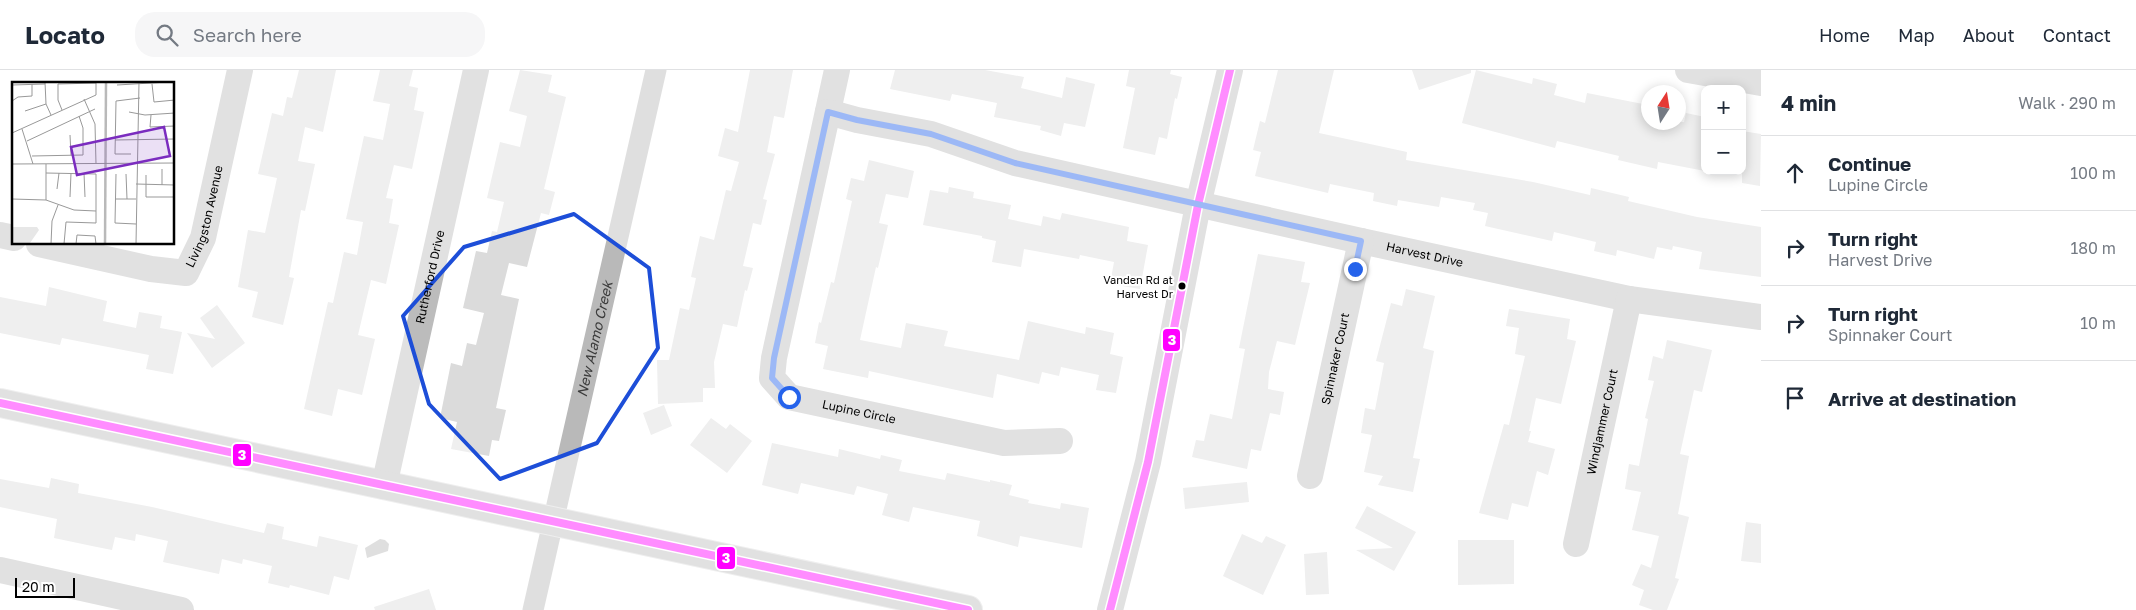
<!DOCTYPE html>
<html lang="en">
<head>
<meta charset="utf-8">
<style>
	:root { --surface:#fff; --page:#f6f6f7; --text:#1f2937; --muted:#747a83; --line:#e0e1e3 }
	body { margin:0; font-family:"Golos Text",sans-serif; background:var(--page); color:var(--text) }
	.controls { position:absolute; right:15px; top:15px; display:grid; overflow:hidden; border-radius:10px; box-shadow:0 2px 12px #0003 }
	.controls button { width:45px; height:45px; display:grid; place-items:center; padding:0; border:0; border-bottom:1px solid var(--line); background:var(--surface); color:var(--text); font:25px sans-serif }
	.compass { position:absolute; left:1641px; top:15px; width:45px; height:45px; border-radius:50%; background:var(--surface); box-shadow:0 2px 12px #0003; rotate:12deg }
	.scale { position:absolute; left:15px; bottom:12px; width:60px; box-sizing:border-box; padding-left:5px; border:2px solid #000; border-top:0; font-size:14px; line-height:18px; white-space:nowrap; color:#000; -webkit-text-stroke:4px #fff; paint-order:stroke }
	.stop { position:absolute; width:15px; height:15px; margin:-11px; border:4px solid #2563eb; border-radius:50%; background:#fff }
	.stop.end { background:#2563eb; border-color:#fff; box-shadow:0 1px 5px #0008 }
	.list { margin:0; padding:0; list-style:none }
	h2 { display:flex; justify-content:space-between; align-items:center; height:65px; margin:0; padding:0 20px; font-size:21px }
	h2 small { font-size:16px; font-weight:400; color:var(--muted) }
	.list li { display:grid; grid-template-columns:32px 1fr auto; gap:15px; align-items:center; box-sizing:border-box; height:75px; padding:0 20px; border-top:1px solid var(--line) }
	.list b { display:block; font-size:19px; white-space:nowrap }
	.list p { margin:0; font-size:16px; white-space:nowrap; color:var(--muted) }
	.list em { font-size:16px; font-style:normal; color:var(--muted) }
	.icon { flex:none; width:28px; height:28px; fill:none; stroke:currentColor; stroke-width:2; stroke-linecap:round; stroke-linejoin:round }
	.map { position:relative; flex:none; width:1761px; height:540px; overflow:hidden }
	header { display:flex; align-items:center; gap:30px; box-sizing:border-box; height:70px; padding:0 25px; background:var(--surface); border-bottom:1px solid var(--line) }
	header strong { font-size:24px }
	nav { display:flex; gap:28px; margin-inline-start:auto; font-size:18px }
	.search { width:350px; height:45px; background:var(--page); display:flex; align-items:center; gap:12px; box-sizing:border-box; padding:0 18px; border-radius:20px; color:var(--muted); font-size:19px }
	main { display:flex }
	aside { flex:1; background:var(--surface) }
	.map>svg:first-child { display:block }
	.water { fill:#b9b9b9 }
	.lines { fill:none; stroke-linecap:round; stroke-linejoin:round }
	.canal { stroke:#b9b9b9; stroke-width:21 }
	.building { fill:#dbdbdb }
	.major-casing { stroke:#dbdbdb; stroke-width:30 }
	.minor { stroke:#bcbcbc; stroke-width:26 }
	.major { stroke:#bcbcbc; stroke-width:28 }
	.bus-1-casing { stroke:#fff; stroke-width:11 }
	.bus-1 { stroke:#f0f; stroke-width:8 }
	.route { stroke:#2563eb; stroke-width:6 }
	.marked { fill:none; stroke:#1d4ed8; stroke-width:4; stroke-linejoin:round }
	.bus-dot { fill:#000; stroke:#fff; stroke-width:2 }
	.labels { text-anchor:middle; stroke-width:4; stroke-linejoin:round; paint-order:stroke }
	.bus-label { font-size:11px; fill:#000; stroke:#fff; text-anchor:end }
	.street-label { font-size:12px; fill:#000; stroke:#fff }
	.water-label { font-size:14px; font-style:italic; fill:#3c3c3c; stroke:#fff }
	.inset-river { fill:none; stroke:#b9b9b9; stroke-width:2.5 }
	.inset-road { fill:none; stroke:#999; stroke-width:1 }
	.view { fill:#7b2cbf; fill-opacity:0.15; stroke:#7b2cbf; stroke-width:2.5 }
	.inset-edge { fill:none; stroke:#000; stroke-width:2.5 }
	.line-badge { stroke:#fff; stroke-width:2 }
	.badge-label { font-size:14px; text-anchor:middle; font-weight:bold; fill:#fff }
</style>
</head>
<body>
<header>
<strong>Locato</strong>
<div class="search"><svg class="icon" aria-label="search" viewBox="0 0 24 24"><circle cx="10" cy="10" r="6"/><path d="M15 15l6 6"/></svg>Search here</div>
<nav><a>Home</a><a>Map</a><a>About</a><a>Contact</a></nav>
</header>
<main>
<div class="map">
<svg width="1761" height="540" viewBox="0 0 1761 540">
	<rect width="100%" height="100%" fill="#fff"/>
	<!-- water -->
	<path class="water" d="M 380,469 L 385,470 L 389,474 L 388,481 L 367,488 L 365,478 Z"/>
	<g class="lines">
		<!-- canal -->
		<path class="canal" id="s1" d="M 533,540 L 656,0"/>
	</g>
	<!-- building -->
	<path class="building" d="M 299,0 L 336,0 L 323,62 L 305,57 L 298,91 L 315,94 L 305,141 L 301,140 L 289,207 L 294,208 L 283,255 L 252,247 L 258,222 L 238,217 L 248,160 L 265,163 L 277,108 L 258,104 L 272,43 L 283,46 L 287,27 L 292,28 Z
		M 380,0 L 413,0 L 409,16 L 418,18 L 414,40 L 424,42 L 412,99 L 394,95 L 386,128 L 393,129 L 389,153 L 399,155 L 386,214 L 371,210 L 358,265 L 375,269 L 362,325 L 338,319 L 332,346 L 304,339 L 328,232 L 333,233 L 344,182 L 357,185 L 363,152 L 346,149 L 364,66 L 383,70 L 390,34 L 373,31 Z
		M 520,0 L 552,5 L 548,22 L 566,27 L 544,119 L 555,122 L 549,145 L 541,143 L 527,197 L 509,193 L 501,225 L 519,229 L 496,338 L 506,340 L 499,371 L 492,370 L 489,386 L 451,379 L 457,352 L 440,348 L 451,293 L 462,296 L 467,273 L 476,275 L 484,243 L 463,238 L 476,181 L 487,183 L 492,161 L 497,162 L 504,132 L 487,128 L 500,72 L 520,77 L 527,46 L 509,41 Z
		M 750,0 L 793,0 L 784,48 L 774,46 L 767,82 L 775,84 L 763,129 L 767,130 L 761,155 L 753,153 L 743,196 L 753,198 L 747,221 L 745,220 L 737,257 L 723,254 L 714,292 L 715,318 L 703,318 L 703,332 L 658,334 L 657,290 L 669,290 L 680,238 L 689,240 L 696,208 L 691,207 L 700,166 L 714,170 L 726,120 L 731,121 L 739,92 L 718,86 L 725,58 L 738,62 Z
		M 895,0 L 985,0 L 1024,7 L 1021,18 L 1062,28 L 1066,7 L 1095,14 L 1085,57 L 1064,53 L 1061,66 L 1040,60 L 1041,56 L 994,47 L 997,33 L 952,24 L 950,31 L 890,19 Z
		M 1129,0 L 1171,0 L 1170,4 L 1182,7 L 1177,29 L 1175,28 L 1167,69 L 1159,67 L 1155,85 L 1123,78 L 1135,18 L 1126,16 Z
		M 1278,0 L 1334,0 L 1319,63 L 1407,82 L 1406,90 L 1533,112 L 1590,125 L 1591,118 L 1629,127 L 1628,131 L 1697,147 L 1761,157 L 1761,207 L 1699,199 L 1702,182 L 1673,176 L 1672,180 L 1657,177 L 1654,189 L 1617,180 L 1616,186 L 1594,181 L 1596,172 L 1554,162 L 1552,171 L 1485,156 L 1488,143 L 1473,140 L 1475,133 L 1441,127 L 1439,137 L 1398,130 L 1397,136 L 1373,131 L 1374,123 L 1330,114 L 1328,123 L 1255,106 L 1261,82 L 1253,80 L 1260,51 L 1265,53 Z
		M 1412,0 L 1471,0 L 1471,3 L 1419,20 Z
		M 1476,0 L 1532,14 L 1533,8 L 1557,14 L 1554,25 L 1585,33 L 1587,23 L 1648,35 L 1648,52 L 1684,52 L 1686,43 L 1705,47 L 1705,101 L 1658,92 L 1657,99 L 1618,90 L 1619,86 L 1557,71 L 1555,78 L 1462,53 Z
		M 1742,61 L 1761,64 L 1760,116 L 1742,113 Z
		M 869,90 L 914,101 L 908,128 L 886,124 L 879,153 L 888,155 L 878,198 L 876,197 L 860,270 L 901,278 L 906,253 L 948,261 L 944,276 L 1019,290 L 1028,251 L 1085,264 L 1086,257 L 1114,263 L 1110,284 L 1123,287 L 1116,323 L 1096,320 L 1099,305 L 1061,297 L 1059,306 L 1042,302 L 1039,314 L 997,304 L 993,328 L 869,301 L 868,308 L 823,299 L 828,276 L 815,273 L 819,252 L 821,253 L 831,212 L 834,213 L 852,131 L 846,129 L 851,108 L 864,111 Z
		M 949,117 L 974,122 L 973,128 L 1011,135 L 1008,149 L 1041,156 L 1043,146 L 1060,150 L 1062,143 L 1129,157 L 1127,171 L 1148,175 L 1140,219 L 1110,214 L 1114,192 L 1080,185 L 1079,189 L 1024,179 L 1021,197 L 992,192 L 996,171 L 982,168 L 982,166 L 923,155 L 930,120 L 948,123 Z
		M 1258,184 L 1305,192 L 1301,212 L 1310,213 L 1295,275 L 1277,271 L 1269,302 L 1268,319 L 1284,322 L 1280,345 L 1270,343 L 1261,381 L 1251,379 L 1247,399 L 1192,387 L 1196,370 L 1204,371 L 1210,344 L 1232,349 L 1245,279 L 1239,278 Z
		M 49,217 L 107,231 L 103,251 L 136,258 L 139,242 L 162,246 L 160,258 L 182,262 L 173,304 L 146,299 L 149,285 L 62,268 L 60,275 L 0,263 L 0,227 L 46,236 Z
		M 1406,219 L 1435,226 L 1423,278 L 1434,281 L 1413,388 L 1420,389 L 1413,422 L 1378,415 L 1383,406 L 1364,402 L 1372,365 L 1361,363 L 1365,338 L 1375,340 L 1384,293 L 1376,291 L 1391,233 L 1402,236 Z
		M 217,235 L 245,273 L 212,298 L 187,263 L 215,269 L 200,248 Z
		M 1509,239 L 1570,249 L 1567,269 L 1576,271 L 1561,334 L 1536,328 L 1529,361 L 1531,361 L 1528,372 L 1555,379 L 1548,405 L 1537,401 L 1528,437 L 1512,433 L 1508,450 L 1479,443 L 1504,354 L 1509,355 L 1525,286 L 1515,284 L 1519,258 L 1506,256 Z
		M 1667,270 L 1712,280 L 1702,322 L 1694,320 L 1680,384 L 1689,386 L 1678,444 L 1689,447 L 1675,508 L 1679,509 L 1667,540 L 1653,540 L 1639,535 L 1644,520 L 1632,515 L 1641,494 L 1651,498 L 1659,466 L 1632,460 L 1641,422 L 1625,419 L 1629,394 L 1639,396 L 1648,349 L 1645,348 L 1654,311 L 1648,310 L 1653,286 L 1663,289 Z
		M 664,335 L 672,356 L 651,365 L 643,343 Z
		M 711,348 L 726,359 L 730,354 L 752,371 L 727,403 L 690,375 Z
		M 772,373 L 838,387 L 839,379 L 880,389 L 881,385 L 902,390 L 899,401 L 945,410 L 947,403 L 990,412 L 990,410 L 1012,415 L 1009,425 L 1029,430 L 1028,433 L 1060,439 L 1061,433 L 1089,438 L 1082,478 L 1020,466 L 1018,477 L 977,466 L 980,451 L 913,437 L 909,452 L 882,445 L 888,424 L 857,416 L 854,425 L 801,413 L 798,424 L 762,415 Z
		M 51,408 L 79,414 L 78,423 L 152,437 L 264,463 L 267,453 L 284,457 L 282,469 L 317,477 L 319,466 L 358,475 L 349,510 L 334,506 L 329,525 L 290,515 L 289,518 L 268,513 L 272,496 L 243,489 L 242,494 L 222,489 L 219,504 L 163,492 L 168,471 L 136,464 L 135,471 L 115,467 L 112,480 L 92,476 L 54,468 L 57,449 L 0,437 L 0,409 L 49,418 Z
		M 1247,412 L 1249,432 L 1185,439 L 1183,418 Z
		M 1367,436 L 1416,462 L 1394,501 L 1356,480 L 1393,478 L 1355,458 Z
		M 1746,452 L 1761,454 L 1761,493 L 1741,491 Z
		M 1242,464 L 1262,473 L 1266,466 L 1286,475 L 1263,525 L 1223,506 Z
		M 1458,470 L 1514,470 L 1514,514 L 1458,515 Z
		M 1327,482 L 1329,524 L 1306,525 L 1304,484 Z
		M 429,519 L 436,540 L 375,540 L 374,537 Z"/>
	<g class="lines">
		<defs>
			<path id="major" d="M 0,333 L 968,540"/>
		</defs>
		<!-- major casing -->
		<use href="#major" class="major-casing"/>
		<!-- minor -->
		<g class="minor">
			<path id="s2" d="M 837,0 L 774,288 L 772,308 L 789,327 L 1004,373 L 1060,371"/>
			<path d="M 1688,0 L 1761,13"/>
			<path id="s3" d="M 828,42 L 857,50 L 931,64 L 1015,93 L 1361,171 L 1629,229 L 1761,247"/>
			<path d="M 0,165 L 14,168"/>
			<path id="s4" d="M 39,174 L 151,199 L 186,203 L 203,168 L 240,0"/>
			<path id="s5" d="M 1310,406 L 1361,171"/>
			<path id="s6" d="M 384,416 L 476,0"/>
			<path id="s7" d="M 1576,474 L 1629,229"/>
			<path d="M 0,500 L 181,540"/>
			<path d="M 1110,540 L 1148,392 L 1198,135 L 1230,0"/>
		</g>
		<!-- major -->
		<use href="#major" class="major"/>
		<defs>
			<path id="bus-1" d="M 0,333 L 968,540
				M 1110,540 L 1148,392 L 1198,135 L 1230,0"/>
		</defs>
		<!-- bus-1 casing -->
		<use href="#bus-1" class="bus-1-casing"/>
		<!-- bus-1 -->
		<use href="#bus-1" class="bus-1"/>
	</g>
	<g class="lines">
		<!-- route -->
		<path class="route" d="M 789,327 L 772,308 L 774,288 L 828,42 L 857,50 L 931,64 L 1015,93 L 1361,171 L 1355,199"/>
	</g>
	<!-- marked area -->
	<path d="M0 0H1761V540H0ZM 574,144 L 649,198 L 658,278 L 597,373 L 500,409 L 429,334 L 403,246 L 464,177 Z" fill="#fff" fill-opacity=".55" fill-rule="evenodd"/>
	<path class="marked" d="M 574,144 L 649,198 L 658,278 L 597,373 L 500,409 L 429,334 L 403,246 L 464,177 Z"/>
	<!-- markers -->
	<circle class="bus-dot" cx="1182" cy="216" r="4.5"/>
	<g class="labels">
		<!-- bus labels -->
		<g class="bus-label">
			<text x="1173" y="214">Vanden Rd at<tspan x="1173" dy="14">Harvest Dr</tspan></text>
		</g>
		<!-- street labels -->
		<g class="street-label">
			<text dy="4" stroke="none"><textPath href="#s4" startOffset="210">Livingston Avenue</textPath></text>
			<text dy="4" stroke="none"><textPath href="#s3" startOffset="614">Harvest Drive</textPath></text>
			<text dy="4" stroke="none"><textPath href="#s6" startOffset="214">Rutherford Drive</textPath></text>
			<text dy="4" stroke="none"><textPath href="#s5" startOffset="120">Spinnaker Court</textPath></text>
			<text dy="4" stroke="none"><textPath href="#s2" startOffset="412">Lupine Circle</textPath></text>
			<text dy="4" stroke="none"><textPath href="#s7" startOffset="125">Windjammer Court</textPath></text>
		</g>
		<!-- water labels -->
		<g class="water-label">
			<text dy="5" stroke="none"><textPath href="#s1" startOffset="278">New Alamo Creek</textPath></text>
		</g>
	</g>
	<!-- overview -->
	<g transform="translate(12 12)">
		<rect width="162" height="162" fill="#fff"/>
		<path d="M 0,145 L 25,145 L 27,148 L 18,161 L 9,162 L 0,161 Z" fill="#e7e7e7"/>
		<path class="inset-river" d="M 93,162 L 94,0"/>
		<path class="inset-road" d="M 33,0 L 34,22 L 39,33M 140,2 L 142,20 L 163,18M 0,3 L 33,2M 105,3 L 156,0M 72,17 L 83,42 L 84,82M 0,19 L 6,15 L 20,14 L 20,2M 50,28 L 46,18 L 46,2 L 84,1M 13,29 L 34,22M 117,30 L 133,33 L 163,31M 139,33 L 138,45 L 163,44M 10,47 L 21,82M 0,51 L 84,13 L 84,0M 58,53 L 59,73M 103,58 L 163,57M 15,59 L 83,27M 119,72 L 103,72 L 104,19 L 128,16M 20,74 L 71,73 L 71,46 L 67,34M 0,82 L 163,81M 34,91 L 84,92 L 84,141 L 54,140 L 52,162M 72,91 L 73,115M 104,92 L 103,141 L 124,142M 114,92 L 115,117M 134,93 L 134,115 L 163,115M 124,102 L 163,103M 150,103 L 150,87M 45,107 L 47,91M 58,115 L 59,91M 0,117 L 34,118 L 62,128 L 84,129M 103,117 L 124,117M 34,118 L 34,82M 39,162 L 40,139 L 46,123M 64,162 L 65,153 L 83,154 L 84,162M 124,162 L 127,0"/>
		<path class="view" d="M 152,45 L 158,74 L 65,93 L 59,65 Z"/>
		<rect width="162" height="162" class="inset-edge"/>
	</g>
	<g class="line-badge">
		<rect x="1162" y="258" width="19" height="24" rx="5" fill="#f0f"/>
		<rect x="232" y="373" width="20" height="24" rx="5" fill="#f0f"/>
		<rect x="716" y="476" width="20" height="24" rx="5" fill="#f0f"/>
	</g>
	<g class="badge-label">
		<text x="1172" y="275">3</text>
		<text x="242" y="390">3</text>
		<text x="726" y="493">3</text>
	</g>
</svg>
<div class="controls">
<button>+</button>
<button>−</button>
</div>
<svg class="compass" viewBox="-18 -18 36 36"><path d="M0-13l5 13h-10z" fill="#e53935"/><path d="M0 13l5-13h-10z" fill="#747a83"/></svg>
<div class="scale">20 m</div>
<div class="stop" style="left:789px;top:327px"></div>
<div class="stop end" style="left:1355px;top:199px"></div>
</div>
<aside>
<h2>4 min<small>Walk · 290 m</small></h2>
<ul class="list">
<li><svg class="icon" aria-label="ahead" viewBox="0 0 24 24"><path d="M12 20V5M6 11l6-6 6 6"/></svg><div><b>Continue</b><p>Lupine Circle</p></div><em>100 m</em></li>
<li><svg class="icon" aria-label="right" viewBox="0 0 24 24"><path d="M7 20v-9h11M14 6l5 5-5 5"/></svg><div><b>Turn right</b><p>Harvest Drive</p></div><em>180 m</em></li>
<li><svg class="icon" aria-label="right" viewBox="0 0 24 24"><path d="M7 20v-9h11M14 6l5 5-5 5"/></svg><div><b>Turn right</b><p>Spinnaker Court</p></div><em>10 m</em></li>
<li><svg class="icon" aria-label="arrive" viewBox="0 0 24 24"><path d="M6 21V4h12l-3 4 3 4H6"/></svg><div><b>Arrive at destination</b></div></li>
</ul>
</aside>
</main>
</body>
</html>
